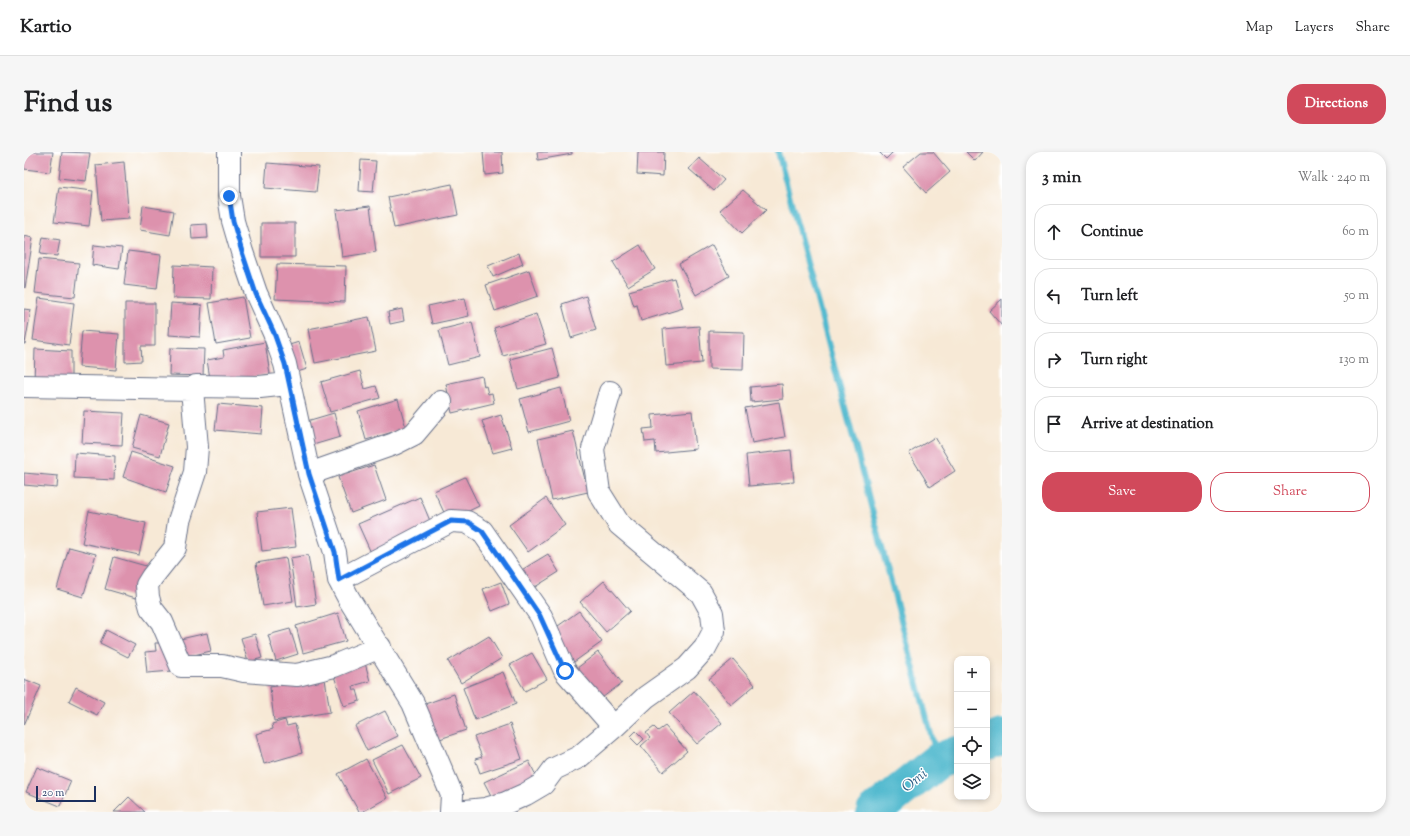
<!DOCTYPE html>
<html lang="en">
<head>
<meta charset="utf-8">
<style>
	:root { --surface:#fff; --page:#f6f6f6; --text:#202124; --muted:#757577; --line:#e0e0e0; --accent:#d1495b }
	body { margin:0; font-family:"Sorts Mill Goudy",serif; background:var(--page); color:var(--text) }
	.controls { position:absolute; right:12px; bottom:12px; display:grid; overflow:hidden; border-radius:8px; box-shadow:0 2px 6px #0003 }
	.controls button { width:36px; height:36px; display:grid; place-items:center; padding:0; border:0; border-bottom:1px solid var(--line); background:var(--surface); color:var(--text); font:20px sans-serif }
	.scale { position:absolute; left:12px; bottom:10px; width:60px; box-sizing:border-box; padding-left:4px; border:2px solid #1b2f5e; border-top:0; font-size:11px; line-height:14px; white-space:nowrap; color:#1b2f5e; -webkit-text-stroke:3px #fff; paint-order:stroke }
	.stop { position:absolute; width:12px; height:12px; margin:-9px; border:3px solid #1a73e8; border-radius:50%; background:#fff }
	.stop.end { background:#1a73e8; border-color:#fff; box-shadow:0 1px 4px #0008 }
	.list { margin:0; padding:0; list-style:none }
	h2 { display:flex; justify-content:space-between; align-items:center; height:52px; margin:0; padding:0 16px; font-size:17px }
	h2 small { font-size:13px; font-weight:400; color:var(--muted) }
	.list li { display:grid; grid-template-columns:26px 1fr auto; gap:12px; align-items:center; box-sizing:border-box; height:56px; margin:0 8px 8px; padding:0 8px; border:1px solid var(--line); border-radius:16px }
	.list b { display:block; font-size:15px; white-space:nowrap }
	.list em { font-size:13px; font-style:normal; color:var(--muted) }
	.actions { display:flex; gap:8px; padding:12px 16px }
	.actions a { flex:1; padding:9px 0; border:1px solid var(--accent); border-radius:16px; text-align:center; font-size:14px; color:var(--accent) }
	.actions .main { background:var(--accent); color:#fff }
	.icon { flex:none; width:22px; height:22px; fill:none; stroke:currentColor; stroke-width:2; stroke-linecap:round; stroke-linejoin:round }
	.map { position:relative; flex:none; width:978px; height:660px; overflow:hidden; border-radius:16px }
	header { display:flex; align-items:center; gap:24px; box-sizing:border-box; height:56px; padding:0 20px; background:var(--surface); border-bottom:1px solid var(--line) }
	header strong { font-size:19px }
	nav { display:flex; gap:22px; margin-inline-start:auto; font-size:14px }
	.intro { display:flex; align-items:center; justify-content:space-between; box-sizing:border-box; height:96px; padding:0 24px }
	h1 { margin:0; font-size:28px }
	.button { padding:10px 18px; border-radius:16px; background:var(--accent); color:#fff; font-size:14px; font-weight:700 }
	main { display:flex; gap:24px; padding:0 24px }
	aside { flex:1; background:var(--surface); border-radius:16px; box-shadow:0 2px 6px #0003 }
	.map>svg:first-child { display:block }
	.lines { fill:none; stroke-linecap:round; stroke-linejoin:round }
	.stream { stroke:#52bacf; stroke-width:6 }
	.river { stroke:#52bacf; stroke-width:36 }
	.building { fill:#dd92ad }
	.minor-casing { stroke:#687088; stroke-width:24 }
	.minor { stroke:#fff; stroke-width:22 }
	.route { stroke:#1a73e8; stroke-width:5 }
	.labels { text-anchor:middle; stroke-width:3; stroke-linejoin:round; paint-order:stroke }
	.water-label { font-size:15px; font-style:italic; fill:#2e6086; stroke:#fff }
</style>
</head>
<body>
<header>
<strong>Kartio</strong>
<nav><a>Map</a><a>Layers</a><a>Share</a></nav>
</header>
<div class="intro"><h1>Find us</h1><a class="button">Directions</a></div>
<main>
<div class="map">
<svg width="978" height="660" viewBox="0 0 978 660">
	<rect width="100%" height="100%" fill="#fff"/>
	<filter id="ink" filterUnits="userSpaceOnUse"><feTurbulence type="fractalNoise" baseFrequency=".025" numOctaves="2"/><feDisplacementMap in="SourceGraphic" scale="8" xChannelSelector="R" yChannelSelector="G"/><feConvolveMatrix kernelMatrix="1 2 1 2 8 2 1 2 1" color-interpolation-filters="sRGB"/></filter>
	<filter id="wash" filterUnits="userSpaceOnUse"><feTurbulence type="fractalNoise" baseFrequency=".012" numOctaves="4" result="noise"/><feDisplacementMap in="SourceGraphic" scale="16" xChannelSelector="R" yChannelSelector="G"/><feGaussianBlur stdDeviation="0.9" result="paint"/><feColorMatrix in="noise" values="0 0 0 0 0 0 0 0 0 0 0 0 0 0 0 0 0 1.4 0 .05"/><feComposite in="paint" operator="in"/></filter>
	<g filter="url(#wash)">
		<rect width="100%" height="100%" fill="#f7e9d6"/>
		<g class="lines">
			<!-- stream -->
			<path class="stream" d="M 754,0 L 914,609"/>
			<!-- river -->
			<path class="river" d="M 963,591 L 978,585
				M 850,660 L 914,609 L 933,602"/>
		</g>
		<g id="blocks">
			<!-- building -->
			<path class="building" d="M 0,0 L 29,0 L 26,20 L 0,17 Z
				M 38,0 L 66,1 L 62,29 L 35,26 Z
				M 459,0 L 478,0 L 479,21 L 461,23 Z
				M 513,0 L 548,0 L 548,2 L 514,8 Z
				M 614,0 L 640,0 L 639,24 L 613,22 Z
				M 855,0 L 869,0 L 862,7 Z
				M 897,0 L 909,0 L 926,20 L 902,41 L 879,15 Z
				M 942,0 L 959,0 L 951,9 Z
				M 675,6 L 700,28 L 690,39 L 665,17 Z
				M 337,8 L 352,9 L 349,40 L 335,39 Z
				M 100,10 L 105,67 L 77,69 L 72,13 Z
				M 243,11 L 295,15 L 292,40 L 241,36 Z
				M 428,32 L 434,63 L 370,76 L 364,45 Z
				M 35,35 L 69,39 L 65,74 L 30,70 Z
				M 719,38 L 742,58 L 718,81 L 696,58 Z
				M 119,54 L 150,59 L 146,83 L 116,78 Z
				M 346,54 L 352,100 L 318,105 L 312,58 Z
				M 237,71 L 271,71 L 271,105 L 237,105 Z
				M 183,72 L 184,86 L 168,87 L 167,73 Z
				M 0,84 L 9,86 L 1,136 L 0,136 Z
				M 19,85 L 36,88 L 33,104 L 16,102 Z
				M 70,93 L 98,96 L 95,117 L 68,113 Z
				M 616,93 L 631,117 L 604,134 L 589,110 Z
				M 688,93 L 705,124 L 672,143 L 655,112 Z
				M 104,99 L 137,103 L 133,137 L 100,133 Z
				M 495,101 L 499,112 L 469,125 L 464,114 Z
				M 15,107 L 55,111 L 51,145 L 11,141 Z
				M 253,112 L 322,114 L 321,150 L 251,147 Z
				M 150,113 L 188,115 L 187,147 L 149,146 Z
				M 505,118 L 514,144 L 471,159 L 462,133 Z
				M 650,126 L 659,156 L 617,169 L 613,153 L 610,154 L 605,139 Z
				M 562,144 L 572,178 L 547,186 L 538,152 Z
				M 219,145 L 226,186 L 192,192 L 185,151 Z
				M 15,146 L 50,151 L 45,193 L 9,188 Z
				M 441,146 L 445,164 L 408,172 L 404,154 Z
				M 978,147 L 978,174 L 965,159 Z
				M 101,151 L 131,151 L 131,194 L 117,194 L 118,209 L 101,210 Z
				M 147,151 L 178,153 L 176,185 L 145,183 Z
				M 0,157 L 7,158 L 1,192 L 0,192 Z
				M 378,157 L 380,169 L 366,172 L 364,160 Z
				M 512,162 L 522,192 L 479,204 L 470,176 Z
				M 345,165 L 352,199 L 291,211 L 284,177 Z
				M 448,170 L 456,205 L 424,213 L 415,178 Z
				M 675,174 L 678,211 L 642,214 L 639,177 Z
				M 58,179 L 95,182 L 92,218 L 55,215 Z
				M 685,179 L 720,180 L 719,218 L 685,217 Z
				M 241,190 L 246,222 L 187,233 L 183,208 L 200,205 L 199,198 Z
				M 275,190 L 283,217 L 270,221 L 262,194 Z
				M 146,196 L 180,197 L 179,224 L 145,223 Z
				M 528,196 L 536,226 L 494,237 L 486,207 Z
				M 11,197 L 47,199 L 47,231 L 10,230 Z
				M 336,219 L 341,237 L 352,234 L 356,246 L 306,260 L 297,230 Z
				M 458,224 L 460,235 L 462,234 L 464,242 L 468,241 L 470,251 L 428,261 L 422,232 Z
				M 758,232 L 759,247 L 727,250 L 726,235 Z
				M 537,236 L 545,269 L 505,280 L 496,247 Z
				M 374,247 L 382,276 L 342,288 L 334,259 Z
				M 755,250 L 761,285 L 728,291 L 721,256 Z
				M 194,252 L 239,256 L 237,282 L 191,278 Z
				M 60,259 L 100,261 L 98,293 L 58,291 Z
				M 668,259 L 672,297 L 632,301 L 631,289 L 621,290 L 619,277 L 629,276 L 628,263 Z
				M 310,261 L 316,285 L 289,293 L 283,269 Z
				M 117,263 L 145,271 L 136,304 L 108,296 Z
				M 477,263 L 488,296 L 469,301 L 458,269 Z
				M 549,279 L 564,340 L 528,348 L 514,287 Z
				M 911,285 L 931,319 L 906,335 L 885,301 Z
				M 767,298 L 770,330 L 725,334 L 722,303 Z
				M 107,300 L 151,314 L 142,340 L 99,325 Z
				M 51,301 L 91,304 L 90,328 L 50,326 Z
				M 350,313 L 362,348 L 327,361 L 314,325 Z
				M 0,321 L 34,324 L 33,336 L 0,333 Z
				M 441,325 L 455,354 L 424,369 L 410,339 Z
				M 396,345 L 409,376 L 348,403 L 334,372 Z
				M 522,346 L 541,373 L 504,400 L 485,373 Z
				M 267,356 L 272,395 L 238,399 L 233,360 Z
				M 65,359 L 122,371 L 115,403 L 58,391 Z
				M 45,395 L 72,402 L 59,445 L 33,437 Z
				M 524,402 L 535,420 L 503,440 L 491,422 Z
				M 284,403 L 292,452 L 273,455 L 266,406 Z
				M 90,405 L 122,414 L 112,446 L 81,437 Z
				M 262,406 L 269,449 L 239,454 L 232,411 Z
				M 580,429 L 606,459 L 582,480 L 556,450 Z
				M 477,430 L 485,452 L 468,459 L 459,437 Z
				M 555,459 L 578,490 L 550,510 L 527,479 Z
				M 314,461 L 322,489 L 279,501 L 272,474 Z
				M 266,477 L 274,502 L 252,509 L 244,483 Z
				M 82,478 L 111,493 L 104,505 L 76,491 Z
				M 183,481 L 187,499 L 157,506 L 152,488 Z
				M 231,482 L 238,506 L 224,510 L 217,486 Z
				M 465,484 L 478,506 L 437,531 L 424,509 Z
				M 131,491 L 138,491 L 138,498 L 146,498 L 148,519 L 123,521 L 121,500 L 132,499 Z
				M 574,500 L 598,531 L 571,551 L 548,520 Z
				M 508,501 L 523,527 L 501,539 L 486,513 Z
				M 709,507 L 731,533 L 707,553 L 685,527 Z
				M 341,511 L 346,529 L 329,534 L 330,538 L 333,538 L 336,549 L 320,554 L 309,521 Z
				M 479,520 L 492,552 L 451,568 L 439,536 Z
				M 0,527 L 17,534 L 0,573 Z
				M 301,527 L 306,560 L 250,569 L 246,535 Z
				M 52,535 L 80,550 L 73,563 L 45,549 Z
				M 670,539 L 698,571 L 673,592 L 645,561 Z
				M 430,542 L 442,578 L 410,589 L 398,553 Z
				M 361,559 L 374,584 L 343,599 L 331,574 Z
				M 261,568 L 263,574 L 271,572 L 278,601 L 240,612 L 232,582 L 249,577 L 248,572 Z
				M 486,572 L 498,607 L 456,621 L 451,607 L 458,605 L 450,585 Z
				M 641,574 L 663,599 L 639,620 L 617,594 L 626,586 L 622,581 L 630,575 L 634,579 Z
				M 612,579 L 620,587 L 614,593 L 606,585 Z
				M 379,593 L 397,626 L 365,642 L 348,608 Z
				M 342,607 L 363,646 L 338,660 L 335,660 L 314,622 Z
				M 505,609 L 516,632 L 472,653 L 460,630 Z
				M 13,615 L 47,629 L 36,654 L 2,640 Z
				M 105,645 L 121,660 L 90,660 Z"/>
		</g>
	</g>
	<g filter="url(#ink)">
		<use href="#blocks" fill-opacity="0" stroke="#687088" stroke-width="1"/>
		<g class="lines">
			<defs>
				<path id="minor" d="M 205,0 L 205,44 L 209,69 L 218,100 L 232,141 L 250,181 L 261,212 L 285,322 L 311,400 L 315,428 L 325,447 L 389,551 L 428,643 L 427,660
					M 0,234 L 168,237 L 172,234 L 236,235 L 264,232
					M 168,237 L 173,295 L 171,320 L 155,369 L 151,396 L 128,425 L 123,433 L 124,445 L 127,456 L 138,470 L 157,514 L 198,514 L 220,519 L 273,523 L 310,514 L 356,495
					M 285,322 L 370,292 L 390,282 L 417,250
					M 315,428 L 427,369 L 443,370 L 458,379 L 517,464 L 541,519 L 590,575
					M 432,660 L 461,657 L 482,651 L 502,642 L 519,632 L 530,617 L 555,605 L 590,575 L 622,545 L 663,516 L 681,496 L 690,479 L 688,461 L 677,441 L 595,372 L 575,340 L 569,297 L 586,240"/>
			</defs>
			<!-- minor casing -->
			<use href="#minor" class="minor-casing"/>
			<!-- minor -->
			<use href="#minor" class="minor"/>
		</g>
	</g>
	<g class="lines" filter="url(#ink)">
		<!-- route -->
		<path class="route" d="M 205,44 L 209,69 L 218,100 L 232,142 L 250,181 L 261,212 L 285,322 L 311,400 L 315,428 L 427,369 L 444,370 L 458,379 L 516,464 L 541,519"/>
	</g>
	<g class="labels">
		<!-- water labels -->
		<g class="water-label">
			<text transform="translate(890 628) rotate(-39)" y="5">Omi</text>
		</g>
	</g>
</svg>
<div class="controls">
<button>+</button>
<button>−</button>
<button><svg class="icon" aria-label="locate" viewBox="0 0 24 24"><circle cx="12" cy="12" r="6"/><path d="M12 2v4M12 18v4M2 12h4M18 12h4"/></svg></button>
<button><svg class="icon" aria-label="layers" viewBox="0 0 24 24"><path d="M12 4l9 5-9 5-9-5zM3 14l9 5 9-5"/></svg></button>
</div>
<div class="scale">20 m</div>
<div class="stop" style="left:541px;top:519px"></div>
<div class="stop end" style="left:205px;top:44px"></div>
</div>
<aside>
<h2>3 min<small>Walk · 240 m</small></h2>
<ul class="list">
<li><svg class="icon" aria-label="ahead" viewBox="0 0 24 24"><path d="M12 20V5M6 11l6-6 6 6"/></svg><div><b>Continue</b></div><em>60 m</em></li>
<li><svg class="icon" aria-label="left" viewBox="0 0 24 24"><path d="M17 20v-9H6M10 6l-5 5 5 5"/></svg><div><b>Turn left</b></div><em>50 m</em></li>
<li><svg class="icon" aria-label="right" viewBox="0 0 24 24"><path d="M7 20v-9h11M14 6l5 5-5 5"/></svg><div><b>Turn right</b></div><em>130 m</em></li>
<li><svg class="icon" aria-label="arrive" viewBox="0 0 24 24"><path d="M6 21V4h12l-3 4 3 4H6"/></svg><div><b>Arrive at destination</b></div></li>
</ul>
<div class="actions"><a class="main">Save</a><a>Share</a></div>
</aside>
</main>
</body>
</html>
